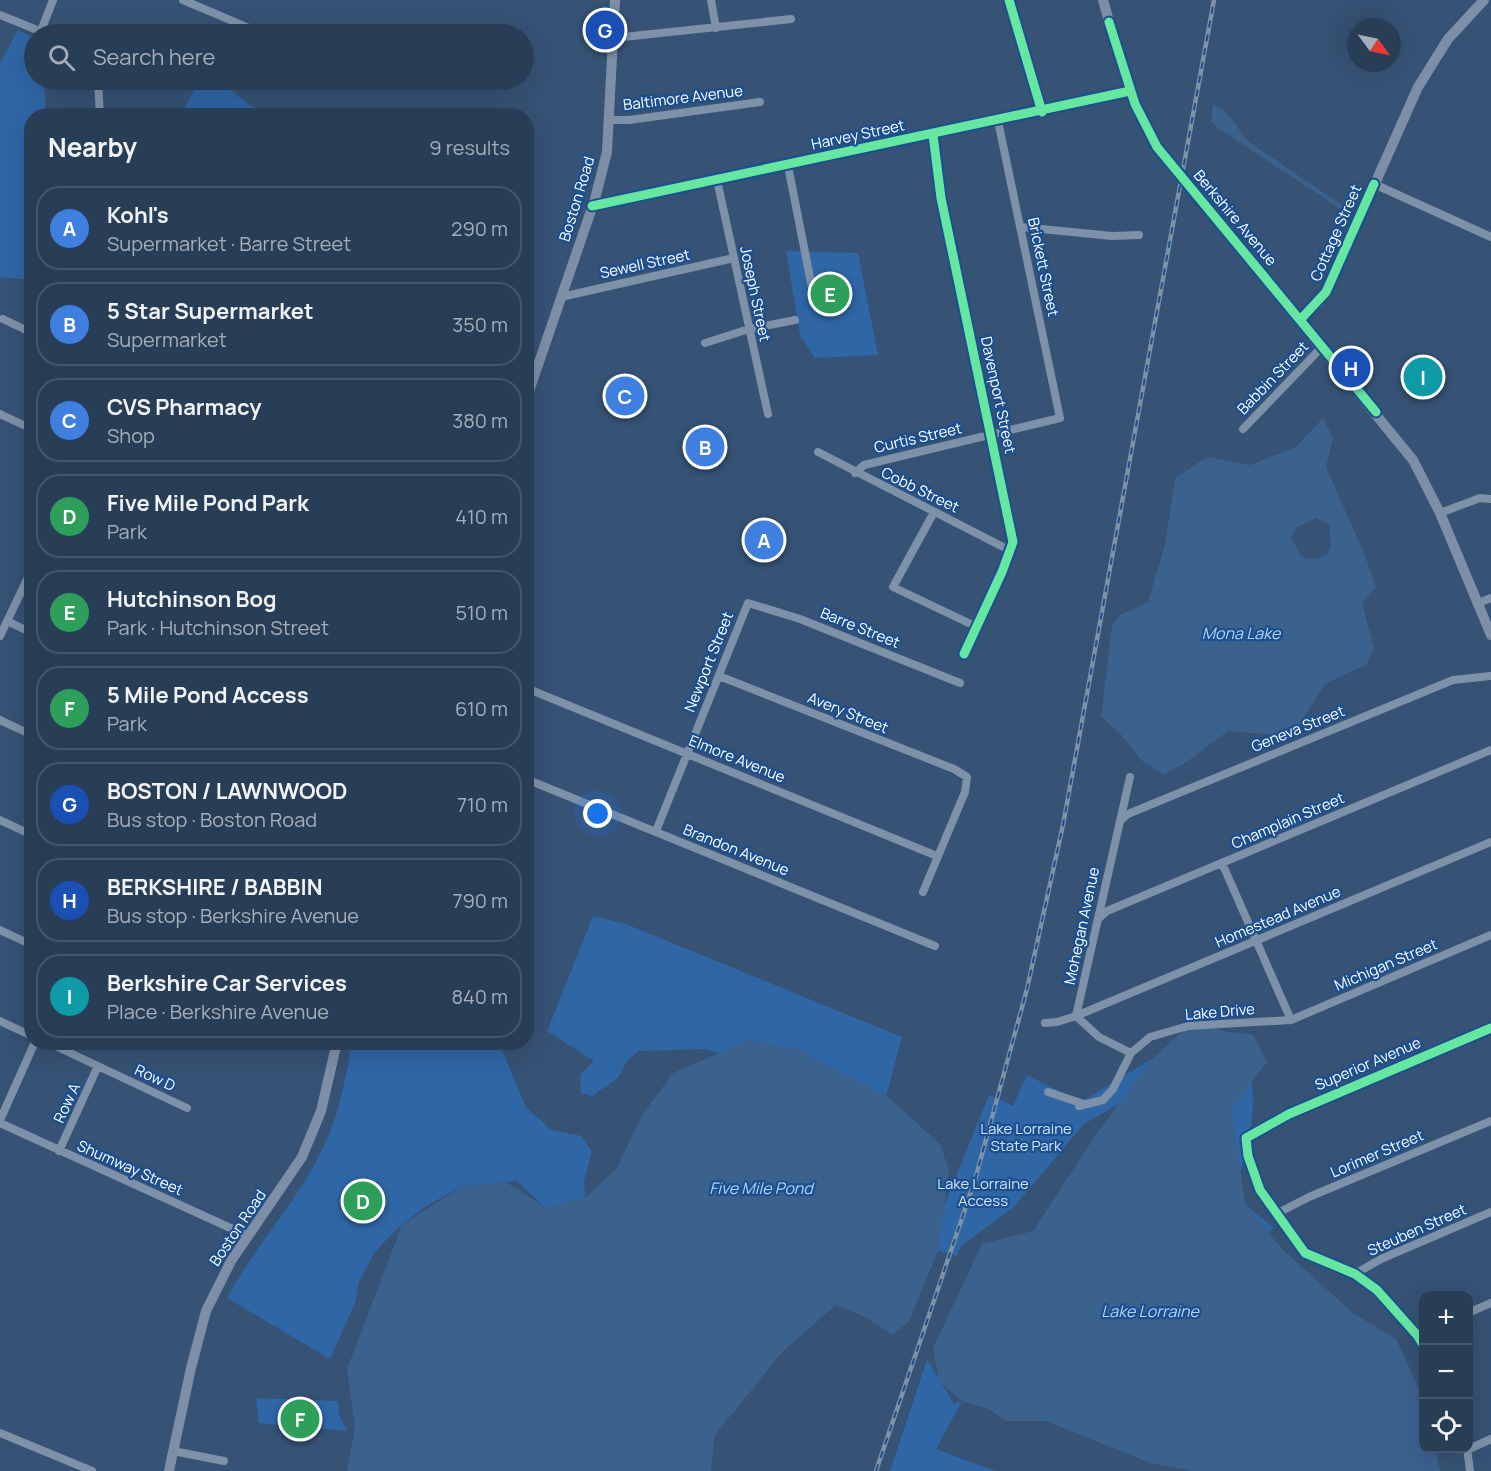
<!DOCTYPE html>
<html lang="en">
<head>
<meta charset="utf-8">
<style>
	:root { --surface:#283e57; --page:#30455d; --text:#f1f3f6; --muted:#a5aeba; --line:#44576d; --accent:#e797bd }
	body { margin:0; font-family:Manrope,sans-serif; background:var(--page); color:var(--text) }
	.controls { position:absolute; right:18px; bottom:18px; display:grid; overflow:hidden; border-radius:12px; box-shadow:0 6px 24px #0002 }
	.controls button { width:54px; height:54px; display:grid; place-items:center; padding:0; border:0; border-bottom:2px solid var(--line); background:var(--surface); color:var(--text); font:30px sans-serif }
	.compass { position:absolute; left:1347px; top:18px; width:54px; height:54px; border-radius:50%; background:var(--surface); box-shadow:0 6px 24px #0002; rotate:123deg }
	.you { position:absolute; left:598px; top:814px; width:21px; height:21px; margin:-15px; border:4px solid #fff; border-radius:50%; background:#1a73e8; box-shadow:0 0 0 9px #1a73e833 }
	.badge { display:grid; place-items:center; width:39px; height:39px; border-radius:50%; background:var(--accent); color:#fff; font-size:20px; font-weight:700 }
	.pin { position:absolute; translate:-50% -50%; border:3px solid #fff; box-shadow:0 2px 6px #0006 }
	.list { margin:0; padding:0; list-style:none }
	h2 { display:flex; justify-content:space-between; align-items:center; height:78px; margin:0; padding:0 24px; font-size:26px }
	h2 small { font-size:20px; font-weight:400; color:var(--muted) }
	.list li { display:grid; grid-template-columns:39px 1fr auto; gap:18px; align-items:center; box-sizing:border-box; height:84px; margin:0 12px 12px; padding:0 12px; border:2px solid var(--line); border-radius:24px }
	.list b { display:block; font-size:22px; white-space:nowrap }
	.list p { margin:0; font-size:20px; white-space:nowrap; color:var(--muted) }
	.list em { font-size:20px; font-style:normal; color:var(--muted) }
	.icon { flex:none; width:33px; height:33px; fill:none; stroke:currentColor; stroke-width:2; stroke-linecap:round; stroke-linejoin:round }
	.map { position:relative; flex:none; width:1491px; height:1471px; overflow:hidden }
	.search { position:absolute; background:var(--surface); box-shadow:0 6px 24px #0002; left:24px; top:24px; width:510px; height:66px; display:flex; align-items:center; gap:15px; box-sizing:border-box; padding:0 21px; border-radius:33px; color:var(--muted); font-size:22px }
	.panel { position:absolute; background:var(--surface); box-shadow:0 6px 24px #0002; left:24px; top:108px; width:510px; height:942px; border-radius:24px }
	.map>svg:first-child { display:block }
	.green { fill:#2f66a5 }
	.water { fill:#3b618d; fill-rule:evenodd }
	.lines { fill:none; stroke-linecap:round; stroke-linejoin:round }
	.minor { stroke:#7d92a8; stroke-width:8 }
	.major { stroke:#7d8ea7; stroke-width:10 }
	.rail-casing { stroke:#7e92a7; stroke-width:4.5 }
	.rail { stroke:#1b4f8f; stroke-width:2; stroke-dasharray:7; stroke-linecap:butt }
	.major-bridge { stroke:#7d8ea7; stroke-width:10 }
	.cycleway-casing { stroke:#1b4f8f; stroke-width:13 }
	.cycleway { stroke:#66e7a1; stroke-width:9 }
	.labels { text-anchor:middle; stroke-width:4.5; stroke-linejoin:round; paint-order:stroke }
	.street-label { font-size:15px; fill:#fff; stroke:#1b4f8f }
	.park-label { font-size:15px; fill:#cfe3fa; stroke:#1b4f8f }
	.water-label { font-size:16px; font-style:italic; fill:#b5d3f5; stroke:#1b4f8f }
</style>
</head>
<body>
<div class="map">
<svg width="1491" height="1471" viewBox="0 0 1491 1471">
	<rect width="100%" height="100%" fill="#365274"/>
	<!-- green -->
	<path class="green" d="M 18,30 L 34,38 L 34,80 L 44,80 L 46,115 L 32,116 L 31,280 L 0,277 L 0,63 Z
		M 199,80 L 217,80 L 263,115 L 181,115 Z
		M 786,251 L 858,253 L 878,355 L 815,358 L 800,335 Z
		M 593,916 L 626,924 L 902,1037 L 871,1152 L 743,1061 L 705,1049 L 639,1051 L 627,1061 L 618,1078 L 592,1096 L 581,1093 L 580,1075 L 594,1061 L 547,1031 Z
		M 1212,1023 C 1221,1034 1232,1044 1240,1055 C 1267,1091 1245,1153 1235,1192 L 1249,1208 L 1274,1228 L 1256,1242 L 1232,1223 L 1215,1203 L 1232,1108 L 1230,1068 L 1213,1049 L 1084,1124 L 1013,1208 L 961,1246 L 957,1256 L 927,1248 L 989,1095 L 1013,1106 L 1027,1075 L 1063,1093 L 1077,1104 Z
		M 352,1043 L 499,1043 L 526,1107 L 551,1130 L 582,1136 L 592,1152 L 584,1181 L 585,1198 L 568,1205 L 544,1207 L 517,1181 L 462,1186 L 423,1208 L 395,1231 L 374,1253 L 359,1282 L 355,1303 L 330,1359 L 227,1298 C 254,1248 293,1206 319,1156 C 338,1120 345,1082 352,1043 Z
		M 927,1359 L 954,1404 L 962,1401 L 936,1449 L 995,1471 L 890,1471 Z
		M 256,1398 L 338,1401 L 339,1414 L 347,1431 L 259,1423 Z"/>
	<!-- water -->
	<path class="water" d="M 1213,105 C 1232,111 1237,132 1252,144 L 1345,207 L 1342,210 L 1218,128 L 1211,121 Z
		M 1323,418 L 1333,438 L 1326,467 L 1366,558 L 1376,588 L 1362,602 L 1374,648 L 1367,664 L 1325,684 L 1298,726 L 1285,736 L 1228,731 L 1188,761 L 1164,775 L 1141,760 L 1119,732 L 1101,717 L 1112,626 L 1120,615 L 1148,602 L 1165,544 L 1175,478 L 1207,457 L 1250,465 L 1296,447 ZM 1316,518 L 1329,525 L 1331,544 L 1328,553 L 1317,559 L 1302,557 L 1291,538 L 1297,527 Z
		M 1188,1026 L 1253,1035 L 1267,1062 L 1232,1108 L 1245,1204 L 1281,1248 L 1353,1313 L 1396,1339 L 1423,1397 L 1424,1448 L 1436,1449 L 1440,1471 L 1192,1471 L 1150,1463 L 1046,1421 L 1007,1421 L 989,1409 L 962,1401 L 939,1381 L 933,1348 L 982,1244 L 1033,1231 L 1093,1139 L 1150,1061 Z
		M 749,1040 L 794,1048 L 886,1095 L 940,1144 L 949,1170 L 938,1251 L 909,1321 L 893,1335 L 865,1317 L 836,1305 L 783,1351 L 715,1435 L 711,1471 L 347,1471 L 355,1426 L 347,1369 L 402,1225 L 462,1186 L 506,1182 L 544,1207 L 585,1198 L 617,1168 L 642,1115 L 673,1073 Z"/>
	<g class="lines">
		<!-- minor -->
		<path class="minor" d="M 183,0 L 263,34
			M 711,0 L 716,28
			M 1009,0 L 1042,112
			M 0,15 L 47,34
			M 41,31 L 53,0
			M 614,38 L 791,19
			M 98,80 L 100,116
			M 611,120 L 629,120 L 760,102
			M 933,135 L 941,198 L 1013,542 L 1002,572 L 964,654
			M 788,166 L 812,288
			M 717,180 L 768,414
			M 1374,184 L 1491,237
			M 592,206 L 1130,91
			M 1021,227 L 1112,236 L 1139,235
			M 561,297 L 734,258
			M 3,319 L 32,333
			M 705,343 L 749,329 L 795,320
			M 0,414 L 32,429
			M 1243,429 L 1322,347
			M 818,452 L 1011,551
			M 855,473 L 864,465 L 1060,418 L 998,121
			M 934,512 L 893,587 L 977,627
			M 1440,513 L 1480,498 L 1491,499
			M 1478,603 L 1491,598
			M 7,621 L 32,633
			M 0,636 L 32,569
			M 719,676 L 954,769 L 967,777 L 965,792 L 923,892
			M 526,688 L 937,856
			M 0,720 L 32,735
			M 1130,777 L 1076,1016 L 1099,1037 L 1131,1053
			M 526,779 L 935,946
			M 0,820 L 32,835
			M 1120,821 L 1128,814 L 1453,680 L 1491,676
			M 656,831 L 748,603 L 800,619 L 960,683
			M 1222,863 L 1291,1020
			M 1098,919 L 1107,911 L 1491,750
			M 0,930 L 32,945
			M 0,1021 L 32,1036
			M 1045,1023 L 1057,1022 L 1076,1016 L 1491,842
			M 47,1042 L 187,1108
			M 1048,1092 L 1084,1104
			M 1079,1106 L 1103,1100 L 1113,1089 L 1131,1053 L 1150,1037 L 1188,1026 L 1291,1020 L 1491,935
			M 0,1120 L 35,1042
			M 0,1123 L 248,1236
			M 59,1151 L 98,1066
			M 1276,1214 L 1309,1197 L 1491,1121
			M 1355,1274 L 1381,1259 L 1491,1212
			M 1468,1313 L 1491,1303
			M 1424,1346 L 1417,1335 L 1377,1290 L 1355,1274 L 1305,1253 L 1260,1190 L 1248,1156 L 1246,1138 L 1289,1114 L 1491,1028
			M 0,1433 L 92,1471
			M 1467,1448 L 1470,1471
			M 1467,1450 L 1491,1439
			M 173,1451 L 224,1461"/>
		<!-- major -->
		<path class="major" d="M 1103,0 C 1119,55 1131,115 1167,160
			M 1187,184 L 1413,460 L 1440,513 L 1491,635
			M 1300,320 L 1319,302 L 1333,278 L 1418,87 L 1448,39 L 1484,0
			M 526,400 L 595,199 L 607,152 L 615,0
			M 169,1471 L 191,1368 L 206,1311 L 231,1261 L 302,1157 L 321,1111 L 337,1042"/>
		<defs>
			<path id="rail" d="M 876,1471 L 975,1180 L 1027,989 L 1063,825 L 1214,0"/>
		</defs>
		<!-- rail casing -->
		<use href="#rail" class="rail-casing"/>
		<!-- rail -->
		<use href="#rail" class="rail"/>
		<!-- major-bridge -->
		<path class="major-bridge" d="M 1167,160 L 1187,184"/>
		<defs>
			<path id="cycleway" d="M 1009,0 L 1042,112
				M 1109,22 L 1135,104 L 1157,147 L 1376,412
				M 933,135 L 941,198 L 1013,542 L 1002,572 L 964,654
				M 592,206 L 1130,91
				M 1300,320 L 1326,292 L 1374,184
				M 1424,1346 L 1417,1335 L 1377,1290 L 1355,1274 L 1305,1253 L 1260,1190 L 1248,1156 L 1246,1138 L 1289,1114 L 1491,1028"/>
		</defs>
		<!-- cycleway casing -->
		<use href="#cycleway" class="cycleway-casing"/>
		<!-- cycleway -->
		<use href="#cycleway" class="cycleway"/>
	</g>
	<g class="labels">
		<!-- street labels -->
		<g class="street-label">
			<text transform="translate(683 98) rotate(-7)" y="5">Baltimore Avenue</text>
			<text transform="translate(858 135) rotate(-12)" y="5">Harvey Street</text>
			<text transform="translate(577 199) rotate(-73)" y="5">Boston Road</text>
			<text transform="translate(1235 218) rotate(50)" y="5">Berkshire Avenue</text>
			<text transform="translate(1336 233) rotate(-66)" y="5">Cottage Street</text>
			<text transform="translate(645 264) rotate(-12)" y="5">Sewell Street</text>
			<text transform="translate(1043 267) rotate(78)" y="5">Brickett Street</text>
			<text transform="translate(755 294) rotate(78)" y="5">Joseph Street</text>
			<text transform="translate(1273 378) rotate(-46)" y="5">Babbin Street</text>
			<text transform="translate(998 395) rotate(78)" y="5">Davenport Street</text>
			<text transform="translate(918 438) rotate(-13)" y="5">Curtis Street</text>
			<text transform="translate(920 490) rotate(26)" y="5">Cobb Street</text>
			<text transform="translate(860 628) rotate(22)" y="5">Barre Street</text>
			<text transform="translate(709 662) rotate(-68)" y="5">Newport Street</text>
			<text transform="translate(848 713) rotate(22)" y="5">Avery Street</text>
			<text transform="translate(1298 729) rotate(-22)" y="5">Geneva Street</text>
			<text transform="translate(737 759) rotate(22)" y="5">Elmore Avenue</text>
			<text transform="translate(1288 821) rotate(-23)" y="5">Champlain Street</text>
			<text transform="translate(736 850) rotate(22)" y="5">Brandon Avenue</text>
			<text transform="translate(1278 917) rotate(-23)" y="5">Homestead Avenue</text>
			<text transform="translate(1082 926) rotate(-78)" y="5">Mohegan Avenue</text>
			<text transform="translate(1386 965) rotate(-23)" y="5">Michigan Street</text>
			<text transform="translate(1220 1012) rotate(-5)" y="5">Lake Drive</text>
			<text transform="translate(1368 1064) rotate(-23)" y="5">Superior Avenue</text>
			<text transform="translate(155 1078) rotate(25)" y="5">Row D</text>
			<text transform="translate(67 1103) rotate(-65)" y="5">Row A</text>
			<text transform="translate(1377 1154) rotate(-23)" y="5">Lorimer Street</text>
			<text transform="translate(130 1168) rotate(24)" y="5">Shumway Street</text>
			<text transform="translate(238 1228) rotate(-56)" y="5">Boston Road</text>
			<text transform="translate(1417 1230) rotate(-24)" y="5">Steuben Street</text>
		</g>
		<!-- park labels -->
		<g class="park-label">
			<text x="1026" y="1134">Lake Lorraine<tspan x="1026" dy="17">State Park</tspan></text>
			<text x="983" y="1189">Lake Lorraine<tspan x="983" dy="17">Access</tspan></text>
		</g>
		<!-- water labels -->
		<g class="water-label">
			<text x="1241" y="639">Mona Lake</text>
			<text x="761" y="1194">Five Mile Pond</text>
			<text x="1150" y="1317">Lake Lorraine</text>
		</g>
	</g>
</svg>
<div class="controls">
<button>+</button>
<button>−</button>
<button><svg class="icon" aria-label="locate" viewBox="0 0 24 24"><circle cx="12" cy="12" r="6"/><path d="M12 2v4M12 18v4M2 12h4M18 12h4"/></svg></button>
</div>
<svg class="compass" viewBox="-18 -18 36 36"><path d="M0-13l5 13h-10z" fill="#e53935"/><path d="M0 13l5-13h-10z" fill="#a5aeba"/></svg>
<div class="you"></div>
<div class="pin badge" style="left:764px;top:540px;background:#3f7fe0">A</div>
<div class="pin badge" style="left:705px;top:447px;background:#3f7fe0">B</div>
<div class="pin badge" style="left:625px;top:396px;background:#3f7fe0">C</div>
<div class="pin badge" style="left:363px;top:1201px;background:#2e9e5b">D</div>
<div class="pin badge" style="left:830px;top:294px;background:#2e9e5b">E</div>
<div class="pin badge" style="left:300px;top:1419px;background:#2e9e5b">F</div>
<div class="pin badge" style="left:605px;top:30px;background:#1a4fb4">G</div>
<div class="pin badge" style="left:1351px;top:368px;background:#1a4fb4">H</div>
<div class="pin badge" style="left:1423px;top:377px;background:#0f9aa8">I</div>
<div class="search"><svg class="icon" aria-label="search" viewBox="0 0 24 24"><circle cx="10" cy="10" r="6"/><path d="M15 15l6 6"/></svg>Search here</div>
<section class="panel">
<h2>Nearby<small>9 results</small></h2>
<ul class="list">
<li><span class="badge" style="background:#3f7fe0">A</span><div><b>Kohl's</b><p>Supermarket · Barre Street</p></div><em>290 m</em></li>
<li><span class="badge" style="background:#3f7fe0">B</span><div><b>5 Star Supermarket</b><p>Supermarket</p></div><em>350 m</em></li>
<li><span class="badge" style="background:#3f7fe0">C</span><div><b>CVS Pharmacy</b><p>Shop</p></div><em>380 m</em></li>
<li><span class="badge" style="background:#2e9e5b">D</span><div><b>Five Mile Pond Park</b><p>Park</p></div><em>410 m</em></li>
<li><span class="badge" style="background:#2e9e5b">E</span><div><b>Hutchinson Bog</b><p>Park · Hutchinson Street</p></div><em>510 m</em></li>
<li><span class="badge" style="background:#2e9e5b">F</span><div><b>5 Mile Pond Access</b><p>Park</p></div><em>610 m</em></li>
<li><span class="badge" style="background:#1a4fb4">G</span><div><b>BOSTON / LAWNWOOD</b><p>Bus stop · Boston Road</p></div><em>710 m</em></li>
<li><span class="badge" style="background:#1a4fb4">H</span><div><b>BERKSHIRE / BABBIN</b><p>Bus stop · Berkshire Avenue</p></div><em>790 m</em></li>
<li><span class="badge" style="background:#0f9aa8">I</span><div><b>Berkshire Car Services</b><p>Place · Berkshire Avenue</p></div><em>840 m</em></li>
</ul>
</section>
</div>
</body>
</html>
